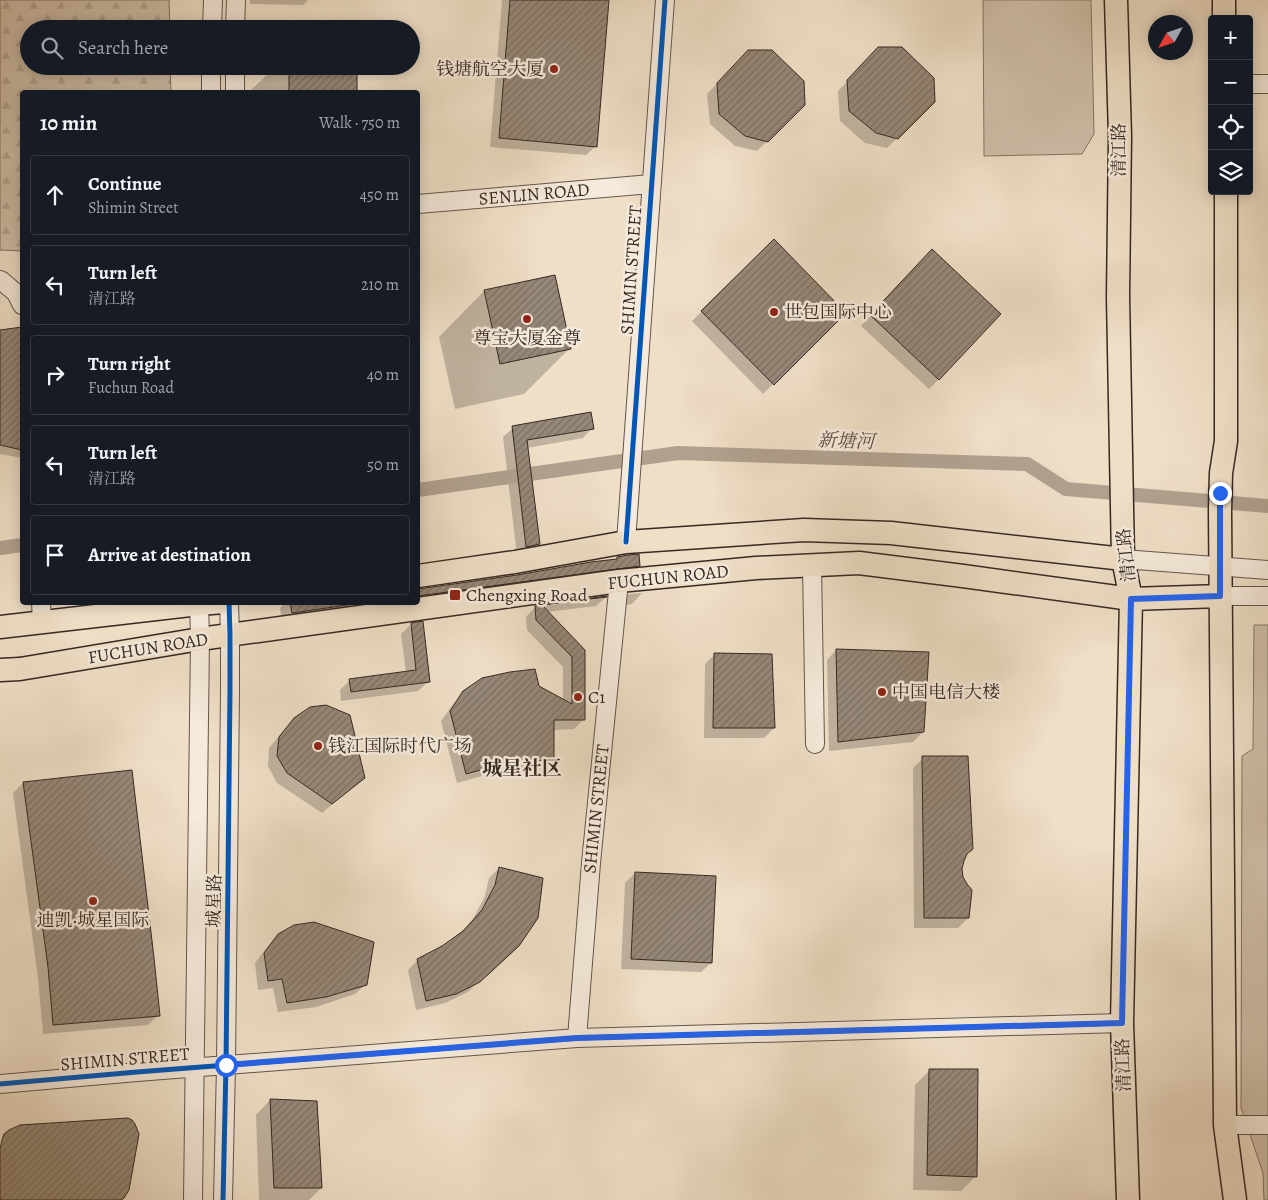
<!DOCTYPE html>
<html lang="en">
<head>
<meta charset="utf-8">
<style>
	:root { --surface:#171b24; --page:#20242c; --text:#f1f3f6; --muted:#9ea1a6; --line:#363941 }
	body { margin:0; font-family:Alegreya,"Noto Serif SC",serif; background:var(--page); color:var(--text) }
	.controls { position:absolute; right:15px; top:15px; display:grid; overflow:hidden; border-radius:5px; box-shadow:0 2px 12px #0003 }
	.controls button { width:45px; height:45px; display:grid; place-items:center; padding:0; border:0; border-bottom:1px solid var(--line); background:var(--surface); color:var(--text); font:25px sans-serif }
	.compass { position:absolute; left:1148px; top:15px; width:45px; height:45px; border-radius:50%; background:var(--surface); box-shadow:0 2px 12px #0003; rotate:230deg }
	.stop { position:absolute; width:15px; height:15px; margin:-11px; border:4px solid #2563eb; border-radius:50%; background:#fff }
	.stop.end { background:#2563eb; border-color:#fff; box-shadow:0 1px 5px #0008 }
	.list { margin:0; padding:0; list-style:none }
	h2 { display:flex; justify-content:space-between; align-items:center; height:65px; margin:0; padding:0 20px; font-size:21px }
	h2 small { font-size:16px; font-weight:400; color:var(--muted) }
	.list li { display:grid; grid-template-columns:32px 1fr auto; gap:15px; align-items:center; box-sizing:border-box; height:80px; margin:0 10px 10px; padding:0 10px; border:1px solid var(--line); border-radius:5px }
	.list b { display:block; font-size:19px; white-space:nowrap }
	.list p { margin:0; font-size:16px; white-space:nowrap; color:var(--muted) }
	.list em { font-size:16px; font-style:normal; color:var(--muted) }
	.icon { flex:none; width:28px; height:28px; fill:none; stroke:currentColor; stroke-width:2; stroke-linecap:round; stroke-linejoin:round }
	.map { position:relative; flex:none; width:1268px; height:1200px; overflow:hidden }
	.search { position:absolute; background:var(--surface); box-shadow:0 2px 12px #0003; left:20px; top:20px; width:400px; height:55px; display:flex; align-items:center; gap:12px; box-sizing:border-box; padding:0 18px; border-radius:28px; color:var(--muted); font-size:19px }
	.panel { position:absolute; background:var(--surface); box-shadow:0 2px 12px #0003; left:20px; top:90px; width:400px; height:515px; border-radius:5px }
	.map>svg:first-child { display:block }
	.green { fill:#d0c0ab; stroke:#837466 }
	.forest { fill:url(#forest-firs); stroke:#837466 }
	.shadow { fill:#0003 }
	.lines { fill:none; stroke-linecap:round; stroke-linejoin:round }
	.canal { stroke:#b0a18f; stroke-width:14 }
	.building { fill:url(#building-hatch); stroke:#362922 }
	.minor-casing { stroke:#64564b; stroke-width:20 }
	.major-casing { stroke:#362922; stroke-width:25 }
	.minor { stroke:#f5eadb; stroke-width:18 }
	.major { stroke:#efdfc7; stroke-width:22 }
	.cycleway-casing { stroke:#f5eadb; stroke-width:8 }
	.cycleway { stroke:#0057b8; stroke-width:5 }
	.route { stroke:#2563eb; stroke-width:6 }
	.poi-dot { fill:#8f2418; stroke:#f5eadb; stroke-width:2 }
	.labels { text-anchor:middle; stroke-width:5; stroke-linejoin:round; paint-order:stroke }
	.poi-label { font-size:18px; fill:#362922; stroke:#f5eadb; text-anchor:start }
	.street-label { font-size:18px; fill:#362922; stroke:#f5eadb }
	.water-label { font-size:19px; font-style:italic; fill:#5b4d43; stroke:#f5eadb }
	.quarter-label { font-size:20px; font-weight:bold; fill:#362922; stroke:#f5eadb }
</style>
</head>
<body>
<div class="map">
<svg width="1268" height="1200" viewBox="0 0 1268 1200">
	<defs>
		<pattern id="forest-firs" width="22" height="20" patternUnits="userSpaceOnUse" patternTransform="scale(1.25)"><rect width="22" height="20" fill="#d0c0ab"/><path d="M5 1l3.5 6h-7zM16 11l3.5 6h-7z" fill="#b3a593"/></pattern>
		<pattern id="building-hatch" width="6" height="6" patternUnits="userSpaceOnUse" patternTransform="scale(1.25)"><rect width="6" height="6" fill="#968878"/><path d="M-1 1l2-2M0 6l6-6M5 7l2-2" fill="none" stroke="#7b6f62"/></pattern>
	</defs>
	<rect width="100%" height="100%" fill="#efdfc7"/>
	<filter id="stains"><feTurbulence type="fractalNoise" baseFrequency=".004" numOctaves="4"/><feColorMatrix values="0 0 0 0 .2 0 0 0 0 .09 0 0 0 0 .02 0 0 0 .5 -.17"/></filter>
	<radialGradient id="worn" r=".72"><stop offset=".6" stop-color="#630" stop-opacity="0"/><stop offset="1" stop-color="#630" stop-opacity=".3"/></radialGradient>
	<!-- green -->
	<path class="green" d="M 983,0 L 1091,0 L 1094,134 L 1082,154 L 984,156 Z
		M 1254,625 L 1268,625 L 1268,1200 L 1264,1200 L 1263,1173 L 1241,1108 L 1242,756 L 1253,749 Z"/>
	<!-- forest -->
	<path class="forest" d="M 0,0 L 169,0 L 170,29 L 29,29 L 29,66 L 170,66 L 171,92 L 22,92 L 22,251 L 0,250 Z"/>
	<!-- shadow -->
	<path class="shadow" d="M 250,0 L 308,0 L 303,5 L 250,4 Z
		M 502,0 L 607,0 L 596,146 L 586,155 L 490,147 Z
		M 869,59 L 934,102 L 887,148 L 865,143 L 840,121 L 838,91 Z
		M 738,62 L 803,105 L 757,151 L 735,146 L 710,124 L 707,94 Z
		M 276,66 L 356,66 L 356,92 L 249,92 Z
		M 774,241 L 845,313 L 763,394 L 692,321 Z
		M 922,260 L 939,379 L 929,389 L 861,326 Z
		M 484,291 L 570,348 L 524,394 L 455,409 L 439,337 Z
		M 22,328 L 22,458 L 0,454 L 0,331 Z
		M 513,428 L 592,428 L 583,438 L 527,448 L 538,544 L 529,554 L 517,556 L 503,437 Z
		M 617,558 L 639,565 L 629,575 L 282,622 L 280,608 L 285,602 L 418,602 L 418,590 L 517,576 L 615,560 Z
		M 642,593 L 632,604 L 619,606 L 629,594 Z
		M 605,598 L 596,606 L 547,612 L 584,650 L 583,720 L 574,729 L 552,730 L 552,759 L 542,769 L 496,772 L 457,783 L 441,721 L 454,703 L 464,692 L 538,686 L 563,700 L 563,667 L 527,630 L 526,617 L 535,607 Z
		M 422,623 L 428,682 L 418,691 L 341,701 L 340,690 L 350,680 L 406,673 L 401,634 L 411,624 Z
		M 836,650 L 923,732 L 913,742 L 829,751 L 827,660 Z
		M 715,654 L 774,728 L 764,738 L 704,738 L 705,664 Z
		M 295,719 L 363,777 L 353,787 L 322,813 L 277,783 L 268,766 L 269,748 L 285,729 Z
		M 923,758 L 966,853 L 961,869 L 968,918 L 958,928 L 914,928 L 913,768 Z
		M 23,783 L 158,1015 L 148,1025 L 43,1034 L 38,978 L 13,793 Z
		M 499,868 L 511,951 L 468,992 L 445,1003 L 416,1010 L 408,970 L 418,960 L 442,947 L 461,934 L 472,921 L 485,896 L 489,878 Z
		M 635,873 L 711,963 L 701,972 L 621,969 L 625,883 Z
		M 279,935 L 366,984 L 355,994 L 316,1007 L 278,1012 L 273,988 L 258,990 L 255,963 L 268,946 Z
		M 930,1070 L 976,1176 L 961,1191 L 913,1190 L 915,1085 Z
		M 270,1100 L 321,1188 L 309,1200 L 259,1200 L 256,1115 Z"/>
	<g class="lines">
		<!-- canal -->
		<path class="canal" d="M 418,490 L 678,453 L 1027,464 L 1066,489 L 1268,506
			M 0,548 L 22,545"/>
	</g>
	<!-- building -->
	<path class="building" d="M 510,0 L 609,0 L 597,147 L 499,138 Z
		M 878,47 L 902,47 L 934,78 L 935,102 L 898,139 L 876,133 L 849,111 L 847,80 Z
		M 748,50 L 772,50 L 804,81 L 805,105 L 768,142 L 745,136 L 719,114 L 717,83 Z
		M 289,66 L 357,66 L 357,92 L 289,92 Z
		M 774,239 L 846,313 L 774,385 L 701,311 Z
		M 932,249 L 1001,314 L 939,380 L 870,315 Z
		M 555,275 L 571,349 L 500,364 L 484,290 Z
		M 22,327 L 22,450 L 0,445 L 0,330 Z
		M 591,412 L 594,429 L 527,440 L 540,544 L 526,547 L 512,426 Z
		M 639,554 L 640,566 L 418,596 L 418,589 L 517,575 L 591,562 L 617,559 L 617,557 L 628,555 Z
		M 607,596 L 607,597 L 542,605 L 585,650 L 585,720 L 554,720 L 554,760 L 506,763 L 466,774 L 450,711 L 463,691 L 482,678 L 510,672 L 535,669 L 539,686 L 572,704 L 572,657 L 536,620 L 535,606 Z
		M 290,602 L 368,602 L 292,613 Z
		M 423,621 L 430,682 L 351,692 L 349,679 L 416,670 L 411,623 Z
		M 836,649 L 929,652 L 924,732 L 838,742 Z
		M 714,653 L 772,654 L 775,728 L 713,728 Z
		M 326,705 L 350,715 L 365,778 L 332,804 L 287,773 L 277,756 L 279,737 L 294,718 L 310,707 Z
		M 922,756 L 968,756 L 973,849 L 967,854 L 964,861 L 962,869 L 963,877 L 967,884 L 972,890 L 969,918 L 924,918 Z
		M 132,770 L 154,958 L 160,1016 L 53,1025 L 48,967 L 23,782 Z
		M 499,867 L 543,878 L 538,918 L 519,946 L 480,982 L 456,994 L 426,1001 L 417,959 L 442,946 L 463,931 L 482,910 L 495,885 Z
		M 635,872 L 716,876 L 712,963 L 631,959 Z
		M 314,922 L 374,942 L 367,985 L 326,997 L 287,1003 L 282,979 L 268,981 L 264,953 L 278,934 L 294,925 Z
		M 929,1069 L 978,1069 L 977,1177 L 927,1175 Z
		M 270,1099 L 317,1101 L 322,1188 L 274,1188 Z
		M 128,1118 L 132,1120 L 135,1124 L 139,1134 L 129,1190 L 124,1198 L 122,1200 L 0,1200 L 0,1149 L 2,1140 L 4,1134 L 9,1130 L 20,1125 Z"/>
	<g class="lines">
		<defs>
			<path id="minor" d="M 212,29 L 213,0
				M 235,29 L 236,0
				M 1249,84 L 1268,84
				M 211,92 L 211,66
				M 235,92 L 235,66
				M 418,204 L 651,184
				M 0,280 L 2,281 L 16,293 L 22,305
				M 626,542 L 665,0
				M 1123,559 L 1268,570
				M 812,565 L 815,744
				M 1220,596 L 1268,596
				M 41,602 L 42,622
				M 577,1038 L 591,863 L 619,581
				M 0,1084 L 137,1072 L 577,1038 L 1122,1023
				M 1225,1125 L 1268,1125
				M 193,1200 L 200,639 L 199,602
				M 223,1200 L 226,1065 L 230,691 L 230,635 L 229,602"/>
			<path id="major" d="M 1116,0 L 1120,136 L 1118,297 L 1123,559 L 1131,599 L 1122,1023 L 1128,1200
				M 1224,0 L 1224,19
				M 1226,191 L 1226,441 L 1221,473 L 1220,511 L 1225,1125 L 1235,1200
				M 418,576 L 515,562 L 626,542 L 804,530 L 891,533 L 1123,559
				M 0,627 L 199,604 L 224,602
				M 0,670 L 20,669 L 200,639 L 619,581 L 756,568 L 859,563 L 963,576 L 1131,599 L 1220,596"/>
		</defs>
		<!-- minor casing -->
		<use href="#minor" class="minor-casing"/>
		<!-- major casing -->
		<use href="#major" class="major-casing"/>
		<!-- minor -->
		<use href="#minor" class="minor"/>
		<!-- major -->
		<use href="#major" class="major"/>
		<defs>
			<path id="cycleway" d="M 626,542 L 665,0
				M 0,1084 L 137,1072 L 577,1038 L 1122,1023
				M 223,1200 L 226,1065 L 230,691 L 230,635 L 229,602"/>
		</defs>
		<!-- cycleway casing -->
		<use href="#cycleway" class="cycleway-casing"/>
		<!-- cycleway -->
		<use href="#cycleway" class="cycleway"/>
	</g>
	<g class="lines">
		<!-- route -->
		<path class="route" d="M 226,1065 L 577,1038 L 1122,1023 L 1131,599 L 1220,596 L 1220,493"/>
	</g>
	<!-- markers -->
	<g class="poi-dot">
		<circle cx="554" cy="69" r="5"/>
		<circle cx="774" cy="312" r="5"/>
		<circle cx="527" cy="319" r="5"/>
		<rect x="449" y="589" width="12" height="12" rx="2.5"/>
		<circle cx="882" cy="692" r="5"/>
		<circle cx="578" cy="697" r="5"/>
		<circle cx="318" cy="746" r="5"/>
		<circle cx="93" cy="901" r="5"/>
	</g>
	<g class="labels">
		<!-- poi labels -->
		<g class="poi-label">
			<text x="544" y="75" text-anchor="end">钱塘航空大厦</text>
			<text x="784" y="318">世包国际中心</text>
			<text x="527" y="344" text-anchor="middle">尊宝大厦金尊</text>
			<text x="466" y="601">Chengxing Road</text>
			<text x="892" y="698">中国电信大楼</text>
			<text x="588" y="703">C1</text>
			<text x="328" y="752">钱江国际时代广场</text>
			<text x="93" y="926" text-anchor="middle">迪凯·城星国际</text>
		</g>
		<!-- street labels -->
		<g class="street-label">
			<text transform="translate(1119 150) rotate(-90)" y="6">清江路</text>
			<text transform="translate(534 194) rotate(-5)" y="6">SENLIN ROAD</text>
			<text transform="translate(631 270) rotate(-86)" y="6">SHIMIN STREET</text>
			<text transform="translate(1126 555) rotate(-96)" y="6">清江路</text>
			<text transform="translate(668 577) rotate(-6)" y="6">FUCHUN ROAD</text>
			<text transform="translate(148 648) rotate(-9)" y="6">FUCHUN ROAD</text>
			<text transform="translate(596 809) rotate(-84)" y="6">SHIMIN STREET</text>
			<text transform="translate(214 901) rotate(-89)" y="6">城星路</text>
			<text transform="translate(125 1059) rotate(-5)" y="6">SHIMIN STREET</text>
			<text transform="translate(1123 1065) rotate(-92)" y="6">清江路</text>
		</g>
		<!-- water labels -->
		<g class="water-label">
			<text transform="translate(846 440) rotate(2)" y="7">新塘河</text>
		</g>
		<!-- quarter labels -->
		<g class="quarter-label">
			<text x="522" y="775">城星社区</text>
		</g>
	</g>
	<rect width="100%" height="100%" filter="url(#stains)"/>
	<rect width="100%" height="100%" fill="url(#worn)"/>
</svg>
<div class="controls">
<button>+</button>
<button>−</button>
<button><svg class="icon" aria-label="locate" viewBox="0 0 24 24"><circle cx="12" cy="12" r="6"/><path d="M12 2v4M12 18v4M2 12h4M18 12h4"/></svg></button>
<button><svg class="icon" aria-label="layers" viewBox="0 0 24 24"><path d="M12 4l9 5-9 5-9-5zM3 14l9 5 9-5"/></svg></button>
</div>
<svg class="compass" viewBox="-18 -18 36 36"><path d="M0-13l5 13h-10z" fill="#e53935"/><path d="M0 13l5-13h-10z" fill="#9ea1a6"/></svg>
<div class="stop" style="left:226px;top:1065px"></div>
<div class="stop end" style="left:1220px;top:493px"></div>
<div class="search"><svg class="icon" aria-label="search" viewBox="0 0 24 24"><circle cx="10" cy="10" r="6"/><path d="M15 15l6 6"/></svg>Search here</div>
<section class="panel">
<h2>10 min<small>Walk · 750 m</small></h2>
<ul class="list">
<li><svg class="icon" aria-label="ahead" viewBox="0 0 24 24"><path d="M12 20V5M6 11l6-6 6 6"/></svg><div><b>Continue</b><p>Shimin Street</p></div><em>450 m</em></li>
<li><svg class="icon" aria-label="left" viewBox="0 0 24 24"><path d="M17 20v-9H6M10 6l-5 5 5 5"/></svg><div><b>Turn left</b><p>清江路</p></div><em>210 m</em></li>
<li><svg class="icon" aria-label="right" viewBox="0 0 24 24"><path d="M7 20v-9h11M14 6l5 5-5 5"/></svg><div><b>Turn right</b><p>Fuchun Road</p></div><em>40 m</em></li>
<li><svg class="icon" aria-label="left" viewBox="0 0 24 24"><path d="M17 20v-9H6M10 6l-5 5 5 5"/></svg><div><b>Turn left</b><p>清江路</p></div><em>50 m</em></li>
<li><svg class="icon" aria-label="arrive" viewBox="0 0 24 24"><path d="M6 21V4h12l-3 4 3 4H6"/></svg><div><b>Arrive at destination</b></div></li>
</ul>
</section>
</div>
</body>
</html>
